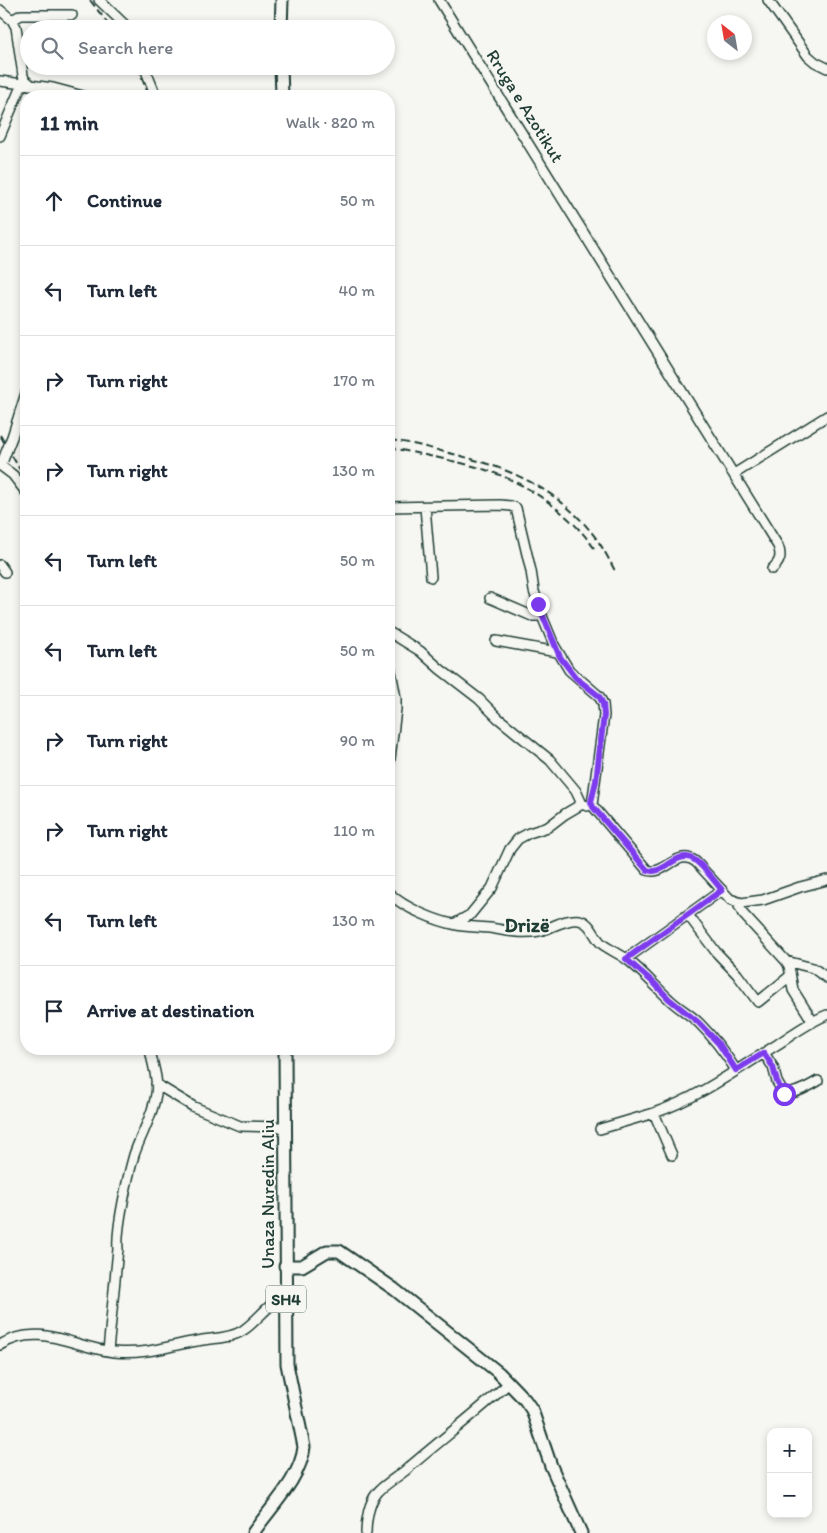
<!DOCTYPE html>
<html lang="en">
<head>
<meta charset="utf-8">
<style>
	:root { --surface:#fff; --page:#f2f2f3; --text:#1f2937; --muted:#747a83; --line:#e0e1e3 }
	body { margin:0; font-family:Itim,sans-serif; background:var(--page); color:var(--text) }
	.controls { position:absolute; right:15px; bottom:15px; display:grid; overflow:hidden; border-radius:10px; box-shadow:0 2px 8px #0003 }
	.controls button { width:45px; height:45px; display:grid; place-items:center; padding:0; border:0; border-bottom:1px solid var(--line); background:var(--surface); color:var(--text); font:25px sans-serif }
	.compass { position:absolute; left:707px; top:15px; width:45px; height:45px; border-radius:50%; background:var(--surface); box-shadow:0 2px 8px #0003; rotate:329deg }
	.stop { position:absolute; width:15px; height:15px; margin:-11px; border:4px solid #7c3aed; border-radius:50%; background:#fff }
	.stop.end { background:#7c3aed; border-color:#fff; box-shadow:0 1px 5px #0008 }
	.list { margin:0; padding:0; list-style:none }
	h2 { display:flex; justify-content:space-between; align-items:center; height:65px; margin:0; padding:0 20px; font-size:21px }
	h2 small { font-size:16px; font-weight:400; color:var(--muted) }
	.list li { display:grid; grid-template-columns:32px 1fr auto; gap:15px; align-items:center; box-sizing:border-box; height:90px; padding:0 20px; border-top:1px solid var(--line) }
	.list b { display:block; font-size:19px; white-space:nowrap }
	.list em { font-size:16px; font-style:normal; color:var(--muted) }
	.icon { flex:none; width:28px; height:28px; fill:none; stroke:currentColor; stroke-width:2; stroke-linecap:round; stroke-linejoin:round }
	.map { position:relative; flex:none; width:827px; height:1533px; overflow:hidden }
	.search { position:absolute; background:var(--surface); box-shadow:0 2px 8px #0003; left:20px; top:20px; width:375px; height:55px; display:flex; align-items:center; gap:12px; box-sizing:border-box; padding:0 18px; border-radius:28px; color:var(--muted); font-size:19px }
	.panel { position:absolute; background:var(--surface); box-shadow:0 2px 8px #0003; left:20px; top:90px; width:375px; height:965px; border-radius:20px }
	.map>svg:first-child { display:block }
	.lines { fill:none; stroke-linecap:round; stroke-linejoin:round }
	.minor-casing { stroke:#1f3d34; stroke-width:12 }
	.major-casing { stroke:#1f3d34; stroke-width:15 }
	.minor { stroke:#f6f6f2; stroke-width:9 }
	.major { stroke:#f6f6f2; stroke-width:11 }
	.rail { stroke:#1f3d34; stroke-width:2; stroke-dasharray:8 4; stroke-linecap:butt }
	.minor-bridge-casing { stroke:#1f3d34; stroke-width:12; stroke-linecap:butt }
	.minor-bridge { stroke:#f6f6f2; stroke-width:9 }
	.route { stroke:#7c3aed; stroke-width:6 }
	.labels { text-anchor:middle; stroke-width:4; stroke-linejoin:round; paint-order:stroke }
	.shield { fill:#f6f6f2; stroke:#60746d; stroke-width:1 }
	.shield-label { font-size:16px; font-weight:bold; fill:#1f3d34 }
	.street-label { font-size:18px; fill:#1f3d34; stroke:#f6f6f2 }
	.quarter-label { font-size:20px; font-weight:bold; fill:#1f3d34; stroke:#f6f6f2 }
</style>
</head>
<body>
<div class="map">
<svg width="827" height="1533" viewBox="0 0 827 1533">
	<rect width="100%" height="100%" fill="#f6f6f2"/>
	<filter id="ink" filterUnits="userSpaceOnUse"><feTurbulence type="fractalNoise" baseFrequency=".02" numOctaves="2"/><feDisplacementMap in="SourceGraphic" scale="10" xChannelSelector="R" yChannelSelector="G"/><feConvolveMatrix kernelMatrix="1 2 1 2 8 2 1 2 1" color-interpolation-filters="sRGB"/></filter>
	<g filter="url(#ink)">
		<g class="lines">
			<defs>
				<path id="minor" d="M 99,0 L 124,24 L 127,29
					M 439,0 L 778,546 C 782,556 780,562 772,569
					M 768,0 L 808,56 L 815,62 L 827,68
					M 0,10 L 12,20 L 16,27 L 23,75 L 24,79 L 31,85
					M 12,20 L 21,15 L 72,15
					M 144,66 L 156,96
					M 0,81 L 53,88 L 83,96
					M 0,136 L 22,84
					M 12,437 L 26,393
					M 1,466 L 13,475 L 26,492
					M 734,474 L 827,416
					M 389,507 L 500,505 L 511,506 L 516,508 L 531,571 L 534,591 L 542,616 L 554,645 L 569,670 L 599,696 L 603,704 L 604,715 L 592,805 L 647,870 C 665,877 677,847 696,862 L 730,899 L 741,903 L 763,900 L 800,887 L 827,880
					M 425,507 L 431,577
					M 0,565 L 5,572
					M 490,598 L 532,616 L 542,616
					M 389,632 L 420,651 L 440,669 L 479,699 L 498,718 L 550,760 L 576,791 L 582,804
					M 496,641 L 557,652
					M 389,661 L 396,698 L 396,709 L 389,767
					M 389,893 C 404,908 436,921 457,925 C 468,927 479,927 490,928 C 506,931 523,934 539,931 C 552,928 566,918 579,920 C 591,922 594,937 602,944 C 610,950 620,954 628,960 C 643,972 655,986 669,999 C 678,1008 690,1014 699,1023 C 713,1037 725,1053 736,1070
					M 737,902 L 743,914 L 786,961 L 789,966 L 793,990 L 813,1022
					M 688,915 L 716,952 L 737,974 L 758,1002 L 790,976
					M 454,924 L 470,915 L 492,888 L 510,849 L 518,839 L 529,833 L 548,827 L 565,814 L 582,804 L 587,806
					M 626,959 L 722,890
					M 786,961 L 813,968 L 827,978
					M 764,1053 L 773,1067 L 777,1082 L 784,1094 C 795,1094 808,1087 818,1081
					M 156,1084 L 194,1107 L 240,1126 L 285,1127
					M 600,1129 L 654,1113
					M 672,1155 L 654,1113 C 698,1098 738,1069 778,1044 C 793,1034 809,1022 827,1015
					M 0,1345 C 40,1321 74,1348 114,1352 C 147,1355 167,1346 197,1341 C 211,1338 229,1339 242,1331 C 258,1321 268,1303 286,1295
					M 108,1351 L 118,1249 C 116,1228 128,1176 134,1155 C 141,1134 153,1116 156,1094 C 159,1079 152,1064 150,1049
					M 366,1533 C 366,1520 369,1503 377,1493 C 382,1486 399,1476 407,1469 C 441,1440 476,1413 509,1383"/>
				<path id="major" d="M 281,29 L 282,0
					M 281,66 L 282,96
					M 285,1266 L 302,1266 L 327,1251 L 339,1251 L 394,1289 L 499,1373 L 525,1400 L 532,1410 L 551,1466 L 581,1533
					M 253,1533 C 270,1508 301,1478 304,1447 L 287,1364 L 285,1049"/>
			</defs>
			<!-- minor casing -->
			<use href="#minor" class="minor-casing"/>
			<!-- major casing -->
			<use href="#major" class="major-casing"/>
			<!-- minor -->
			<use href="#minor" class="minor"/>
			<!-- major -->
			<use href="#major" class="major"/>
			<!-- rail -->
			<path class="rail" d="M 90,0 L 112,29
				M 137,66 L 149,96
				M 0,435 L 26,480
				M 389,440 C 409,442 429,448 449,453 C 508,467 561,489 598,541 C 604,550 610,561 615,571
				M 389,447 C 421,455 455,460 486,470 C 527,483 570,513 594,548"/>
			<defs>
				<path id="minor-bridge" d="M 3,460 L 12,437"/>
			</defs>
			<!-- minor-bridge casing -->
			<use href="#minor-bridge" class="minor-bridge-casing"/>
			<!-- minor-bridge -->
			<use href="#minor-bridge" class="minor-bridge"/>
		</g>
	</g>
	<g class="lines" filter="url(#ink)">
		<!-- route -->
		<path class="route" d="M 538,604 L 560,657 L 576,678 L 599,696 L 603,704 L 604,715 L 596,781 L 591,802 L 593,807 L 647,870 C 663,876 675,852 691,858 C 701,862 714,881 722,890 L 626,959 L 654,983 L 669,999 L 698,1022 L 719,1044 L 736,1070 L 764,1053 L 773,1067 L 777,1082 L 784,1094"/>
	</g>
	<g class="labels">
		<!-- shield labels -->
		<rect class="shield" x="266" y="1285.5" width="40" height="27" rx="4"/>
		<g class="shield-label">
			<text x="286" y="1305">SH4</text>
		</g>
		<!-- street labels -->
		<g class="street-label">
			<text transform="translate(525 106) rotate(58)" y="6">Rruga e Azotikut</text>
			<text transform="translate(268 1194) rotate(-90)" y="6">Unaza Nuredin Aliu</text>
		</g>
		<!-- quarter labels -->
		<g class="quarter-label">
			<text x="527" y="932">Drizë</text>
		</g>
	</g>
</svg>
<div class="controls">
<button>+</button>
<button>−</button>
</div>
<svg class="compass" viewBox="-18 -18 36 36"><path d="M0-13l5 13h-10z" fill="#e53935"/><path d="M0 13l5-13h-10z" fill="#747a83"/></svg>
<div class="stop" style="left:784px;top:1094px"></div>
<div class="stop end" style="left:538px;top:604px"></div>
<div class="search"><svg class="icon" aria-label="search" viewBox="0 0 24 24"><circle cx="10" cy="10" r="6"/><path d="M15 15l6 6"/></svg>Search here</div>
<section class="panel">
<h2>11 min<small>Walk · 820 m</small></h2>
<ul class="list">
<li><svg class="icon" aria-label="ahead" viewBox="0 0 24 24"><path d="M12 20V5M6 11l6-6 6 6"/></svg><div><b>Continue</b></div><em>50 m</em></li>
<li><svg class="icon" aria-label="left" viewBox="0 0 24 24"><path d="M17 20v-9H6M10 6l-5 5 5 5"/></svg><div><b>Turn left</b></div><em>40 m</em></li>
<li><svg class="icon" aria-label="right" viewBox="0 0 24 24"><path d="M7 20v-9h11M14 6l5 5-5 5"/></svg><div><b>Turn right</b></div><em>170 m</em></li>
<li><svg class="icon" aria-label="right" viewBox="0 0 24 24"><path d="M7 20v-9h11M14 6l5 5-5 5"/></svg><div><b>Turn right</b></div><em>130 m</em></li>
<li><svg class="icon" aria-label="left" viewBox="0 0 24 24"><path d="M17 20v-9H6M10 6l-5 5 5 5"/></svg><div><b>Turn left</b></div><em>50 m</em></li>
<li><svg class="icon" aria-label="left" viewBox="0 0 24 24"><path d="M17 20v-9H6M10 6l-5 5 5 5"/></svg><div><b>Turn left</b></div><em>50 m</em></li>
<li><svg class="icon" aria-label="right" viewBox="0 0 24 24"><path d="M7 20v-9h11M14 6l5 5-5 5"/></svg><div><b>Turn right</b></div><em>90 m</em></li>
<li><svg class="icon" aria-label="right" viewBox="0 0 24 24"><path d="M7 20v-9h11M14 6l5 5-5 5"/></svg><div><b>Turn right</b></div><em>110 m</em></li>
<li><svg class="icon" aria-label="left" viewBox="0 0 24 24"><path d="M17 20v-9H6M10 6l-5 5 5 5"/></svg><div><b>Turn left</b></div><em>130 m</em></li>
<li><svg class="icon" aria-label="arrive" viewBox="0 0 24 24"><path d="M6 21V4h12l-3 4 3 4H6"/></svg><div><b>Arrive at destination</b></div></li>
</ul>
</section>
</div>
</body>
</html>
